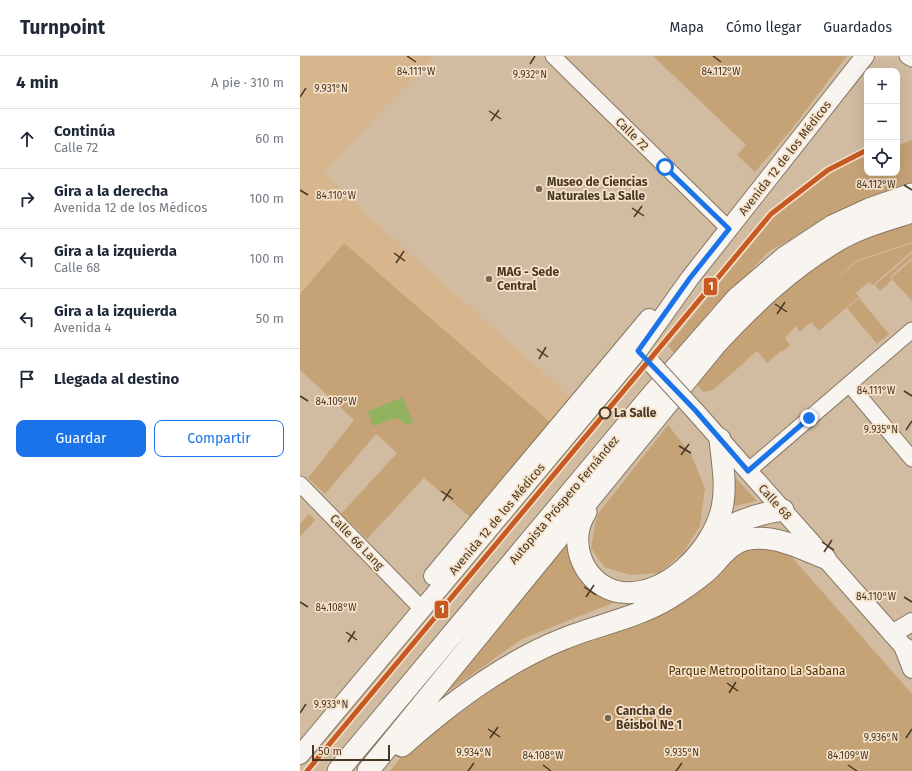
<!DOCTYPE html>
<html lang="es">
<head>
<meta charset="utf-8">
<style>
	:root { --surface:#fff; --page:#f6f6f7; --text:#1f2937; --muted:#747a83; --line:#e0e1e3; --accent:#1a73e8 }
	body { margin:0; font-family:"Fira Sans",sans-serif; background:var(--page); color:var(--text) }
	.controls { position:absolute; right:12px; top:12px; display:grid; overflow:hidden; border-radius:8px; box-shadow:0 4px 16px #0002 }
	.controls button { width:36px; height:36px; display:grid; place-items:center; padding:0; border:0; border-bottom:1px solid var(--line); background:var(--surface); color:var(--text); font:20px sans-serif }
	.scale { position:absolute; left:12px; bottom:10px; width:78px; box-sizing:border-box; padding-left:4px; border:2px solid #473723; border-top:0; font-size:11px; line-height:14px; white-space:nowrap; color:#473723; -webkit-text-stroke:3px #f6e2ca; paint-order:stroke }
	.stop { position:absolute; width:12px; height:12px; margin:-9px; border:3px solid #1a73e8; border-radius:50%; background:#fff }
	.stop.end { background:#1a73e8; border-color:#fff; box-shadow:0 1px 4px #0008 }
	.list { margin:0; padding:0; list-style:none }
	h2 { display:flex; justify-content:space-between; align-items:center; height:52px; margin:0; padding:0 16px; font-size:17px }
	h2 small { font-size:13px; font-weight:400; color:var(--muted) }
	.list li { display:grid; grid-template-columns:26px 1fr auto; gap:12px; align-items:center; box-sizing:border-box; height:60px; padding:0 16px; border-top:1px solid var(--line) }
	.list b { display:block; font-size:15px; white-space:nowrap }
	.list p { margin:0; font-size:13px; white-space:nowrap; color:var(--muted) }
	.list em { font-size:13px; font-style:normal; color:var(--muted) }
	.actions { display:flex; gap:8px; padding:12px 16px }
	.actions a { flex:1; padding:9px 0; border:1px solid var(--accent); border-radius:8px; text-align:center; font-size:14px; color:var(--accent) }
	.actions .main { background:var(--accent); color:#fff }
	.icon { flex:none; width:22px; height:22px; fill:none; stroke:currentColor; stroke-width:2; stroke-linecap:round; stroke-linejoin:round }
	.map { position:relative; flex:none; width:612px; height:715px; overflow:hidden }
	header { display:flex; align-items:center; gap:24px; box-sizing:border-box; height:56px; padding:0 20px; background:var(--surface); border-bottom:1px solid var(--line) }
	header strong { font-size:19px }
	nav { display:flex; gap:22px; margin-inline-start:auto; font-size:14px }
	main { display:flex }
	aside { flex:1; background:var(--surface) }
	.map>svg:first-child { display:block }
	.built { fill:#d8b68d }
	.green { fill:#c6a377 }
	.water { fill:#93b260 }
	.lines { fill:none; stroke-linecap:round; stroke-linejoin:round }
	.minor-casing { stroke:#877762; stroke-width:17 }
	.major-casing { stroke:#877762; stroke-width:20 }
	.highway-casing { stroke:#877762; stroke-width:23 }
	.minor { stroke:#f8f5f1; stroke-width:15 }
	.major { stroke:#f8f5f1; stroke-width:18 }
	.highway { stroke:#f8f5f1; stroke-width:21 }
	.major-bridge-casing { stroke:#877762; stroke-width:20; stroke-linecap:butt }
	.major-bridge { stroke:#f8f5f1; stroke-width:18 }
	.rail-1-casing { stroke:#f6e2ca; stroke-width:8 }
	.rail-1 { stroke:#c75a22; stroke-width:5 }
	.route { stroke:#1a73e8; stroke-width:5 }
	.ticks { fill:none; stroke:#473723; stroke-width:1.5 }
	.poi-dot { fill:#77664f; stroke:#f6e2ca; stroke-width:1.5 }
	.stop-dot { fill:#f6e2ca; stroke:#473723; stroke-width:2 }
	.labels { text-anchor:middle; stroke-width:3.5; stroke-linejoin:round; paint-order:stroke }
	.street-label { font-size:12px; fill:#473723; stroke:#f6e2ca }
	.poi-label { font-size:12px; font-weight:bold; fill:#473723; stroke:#f6e2ca; text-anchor:start }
	.stop-label { font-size:12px; font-weight:bold; fill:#473723; stroke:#f6e2ca; text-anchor:start }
	.park-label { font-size:12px; fill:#513304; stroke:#f6e2ca }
	.ticks-label { font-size:10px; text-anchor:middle; fill:#473723; stroke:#f6e2ca; stroke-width:3.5; stroke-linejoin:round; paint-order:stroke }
	.line-badge { stroke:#f6e2ca; stroke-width:1.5 }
	.badge-label { font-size:11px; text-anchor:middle; font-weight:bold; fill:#fff }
</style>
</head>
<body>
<header>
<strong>Turnpoint</strong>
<nav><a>Mapa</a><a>Cómo llegar</a><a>Guardados</a></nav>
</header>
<main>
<aside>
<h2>4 min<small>A pie · 310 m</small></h2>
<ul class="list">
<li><svg class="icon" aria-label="ahead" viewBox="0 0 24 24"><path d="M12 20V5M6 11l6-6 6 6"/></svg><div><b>Continúa</b><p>Calle 72</p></div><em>60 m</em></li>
<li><svg class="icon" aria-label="right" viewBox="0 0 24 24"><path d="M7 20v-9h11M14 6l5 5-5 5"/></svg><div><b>Gira a la derecha</b><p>Avenida 12 de los Médicos</p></div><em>100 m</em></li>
<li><svg class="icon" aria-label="left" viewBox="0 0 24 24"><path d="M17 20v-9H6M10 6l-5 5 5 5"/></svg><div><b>Gira a la izquierda</b><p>Calle 68</p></div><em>100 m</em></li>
<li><svg class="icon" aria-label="left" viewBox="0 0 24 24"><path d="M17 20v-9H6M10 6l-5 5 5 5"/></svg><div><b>Gira a la izquierda</b><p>Avenida 4</p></div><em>50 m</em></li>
<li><svg class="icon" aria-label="arrive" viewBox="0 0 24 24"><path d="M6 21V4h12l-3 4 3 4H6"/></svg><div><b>Llegada al destino</b></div></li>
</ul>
<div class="actions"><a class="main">Guardar</a><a>Compartir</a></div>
</aside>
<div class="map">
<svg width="612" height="715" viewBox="0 0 612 715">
	<rect width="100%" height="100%" fill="#d1bca2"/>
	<!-- built -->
	<path class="built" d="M 0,0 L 134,0 L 24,116 L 67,159 L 272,342 L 250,366 L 44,187 L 0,238 Z"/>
	<!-- green -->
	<path class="green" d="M 353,0 L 547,0 L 491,74 L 455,116 L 437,99 L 446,89 Z
		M 612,84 L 612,127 L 563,145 L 468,196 L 374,297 L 368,290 L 484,149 L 517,125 L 545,109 L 567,100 L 567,117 L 597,117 L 597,90 Z
		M 612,167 L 612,186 L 556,205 L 514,242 L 556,206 L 612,187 L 612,195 L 573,229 L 569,226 L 556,237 L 559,241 L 519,275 L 511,266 L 500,276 L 496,270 L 485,282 L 490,289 L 482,296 L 481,295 L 467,307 L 457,295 L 413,334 L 403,336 L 395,326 L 459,257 L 497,226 L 530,202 L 577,177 Z
		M 44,187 L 250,366 L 171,462 L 124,422 L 67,483 L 41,458 L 97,397 L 76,378 L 25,438 L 8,422 L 54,364 L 0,314 L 0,238 Z
		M 612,197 L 612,202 L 590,221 L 592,224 L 580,235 L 575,229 Z
		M 612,204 L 612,245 L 591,222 Z
		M 559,242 L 589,278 L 577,288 L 547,252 Z
		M 368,369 L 391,398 L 405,432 L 400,470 L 383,497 L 359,517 L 330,519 L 304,511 L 291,492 L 297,459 Z
		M 432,418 L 457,445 L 430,451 Z
		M 9,458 L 15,464 L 0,481 L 0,468 Z
		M 269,485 L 275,515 L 296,535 L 328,541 L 222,583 L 126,651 Z
		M 483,491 L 612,638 L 612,715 L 90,715 L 106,695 L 235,604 L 437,496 Z"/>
	<!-- water -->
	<path class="water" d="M 103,341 L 113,367 L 107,369 L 96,362 L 73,370 L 68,355 Z"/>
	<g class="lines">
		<defs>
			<path id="minor" d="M 253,0 L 429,173
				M 607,0 L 612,3
				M 549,328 L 612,403
				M 448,415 L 612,274
				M 0,428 L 122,553"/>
			<path id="major" d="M 395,355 L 603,590 L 612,595
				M 133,520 L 349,262
				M 592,578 L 612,566
				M 603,590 L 612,613
				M 0,699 L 338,295 L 390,222 L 565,0"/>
			<path id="highway" d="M 286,456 C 266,486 284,530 320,536 C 366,543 413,493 422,452 C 427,430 422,405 420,383
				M 410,482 C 432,466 455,458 483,454
				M 102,690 C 150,647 203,607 263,583 C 297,569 336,562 368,543 C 381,535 393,527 405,517 C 418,506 427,489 444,484 C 473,477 499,492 525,502
				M 38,715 L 352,339 L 437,242 L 485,201 L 532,170 L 569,153 L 612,138
				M 68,715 L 416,288 C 453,248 491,212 537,185 C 561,171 587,164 612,156"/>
		</defs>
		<!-- minor casing -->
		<use href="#minor" class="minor-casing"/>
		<!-- major casing -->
		<use href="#major" class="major-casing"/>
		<!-- highway casing -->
		<use href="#highway" class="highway-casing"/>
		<!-- minor -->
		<use href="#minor" class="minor"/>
		<!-- major -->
		<use href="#major" class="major"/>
		<!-- highway -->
		<use href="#highway" class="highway"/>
		<defs>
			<path id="major-bridge" d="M 352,308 L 395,355"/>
		</defs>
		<!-- major-bridge casing -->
		<use href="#major-bridge" class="major-bridge-casing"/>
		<!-- major-bridge -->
		<use href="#major-bridge" class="major-bridge"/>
		<defs>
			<path id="rail-1" d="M 7,715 L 471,158 L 528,114 L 567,94"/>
		</defs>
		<!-- rail-1 casing -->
		<use href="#rail-1" class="rail-1-casing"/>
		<!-- rail-1 -->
		<use href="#rail-1" class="rail-1"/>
	</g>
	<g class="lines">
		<!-- route -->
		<path class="route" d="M 365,111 L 429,173 L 390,222 L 338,295 L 395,354 L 448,415 L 509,362"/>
	</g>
	<!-- ticks -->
	<path class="ticks" d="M 107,0 L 116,6M 413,0 L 421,6M 230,8 L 235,0M 0,41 L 6,32M 189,55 L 201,63M 191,65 L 199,54M 604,129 L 612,134M 0,134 L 8,139M 332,152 L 344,160M 334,161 L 342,150M 94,197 L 105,205M 96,207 L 104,195M 475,248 L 487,256M 477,258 L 485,246M 237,293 L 248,301M 239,303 L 246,291M 604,335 L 612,340M 0,340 L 8,345M 606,374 L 612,365M 379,390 L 391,397M 381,399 L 389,388M 141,435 L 153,443M 143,445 L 151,433M 522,486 L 534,494M 524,496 L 532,484M 284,531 L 296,539M 286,541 L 294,529M 604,541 L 612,546M 0,546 L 8,551M 46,576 L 57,584M 48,586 L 55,575M 427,627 L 438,635M 429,637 L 436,626M 0,657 L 6,648M 188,673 L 200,681M 190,682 L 198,671M 606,682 L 612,673M 243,709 L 251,715M 548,709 L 557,715M 168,715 L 174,707M 376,715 L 382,707"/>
	<!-- markers -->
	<g class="poi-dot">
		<circle cx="239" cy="133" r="4"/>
		<circle cx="189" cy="223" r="4"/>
		<circle cx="308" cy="662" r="4"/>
	</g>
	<circle class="stop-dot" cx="305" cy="357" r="5.5"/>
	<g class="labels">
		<!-- street labels -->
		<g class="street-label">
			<text transform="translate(332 78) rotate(45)" y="4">Calle 72</text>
			<text transform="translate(485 102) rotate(-52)" y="4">Avenida 12 de los Médicos</text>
			<text transform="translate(264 444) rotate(-50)" y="4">Autopista Próspero Fernández</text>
			<text transform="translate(475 446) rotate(48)" y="4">Calle 68</text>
			<text transform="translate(197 463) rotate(-50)" y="4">Avenida 12 de los Médicos</text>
			<text transform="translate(57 486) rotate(46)" y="4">Calle 66 Lang</text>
		</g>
		<!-- poi labels -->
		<g class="poi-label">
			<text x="247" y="130">Museo de Ciencias<tspan x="247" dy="14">Naturales La Salle</tspan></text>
			<text x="197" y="220">MAG - Sede<tspan x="197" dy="14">Central</tspan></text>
			<text x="316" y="659">Cancha de<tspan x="316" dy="14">Béisbol Nº 1</tspan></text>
		</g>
		<!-- stop labels -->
		<g class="stop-label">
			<text x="314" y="361">La Salle</text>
		</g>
		<!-- park labels -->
		<g class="park-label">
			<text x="457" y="619">Parque Metropolitano La Sabana</text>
		</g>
	</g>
	<g class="ticks-label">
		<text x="116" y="19">84.111°W</text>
		<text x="421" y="19">84.112°W</text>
		<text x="230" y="22">9.932°N</text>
		<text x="31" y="36">9.931°N</text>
		<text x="576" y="132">84.112°W</text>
		<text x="36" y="143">84.110°W</text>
		<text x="576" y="338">84.111°W</text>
		<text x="36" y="349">84.109°W</text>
		<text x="581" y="377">9.935°N</text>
		<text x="576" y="544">84.110°W</text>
		<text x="36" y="555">84.108°W</text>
		<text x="31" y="652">9.933°N</text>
		<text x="581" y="685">9.936°N</text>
		<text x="174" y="700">9.934°N</text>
		<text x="382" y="700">9.935°N</text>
		<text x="243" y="703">84.108°W</text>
		<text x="548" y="703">84.109°W</text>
	</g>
	<g class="line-badge">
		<rect x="403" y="221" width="15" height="19" rx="4" fill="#c75a22"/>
		<rect x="134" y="544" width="15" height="19" rx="4" fill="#c75a22"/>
	</g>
	<g class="badge-label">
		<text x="411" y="234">1</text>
		<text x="142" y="557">1</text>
	</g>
</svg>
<div class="controls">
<button>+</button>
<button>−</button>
<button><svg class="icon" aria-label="locate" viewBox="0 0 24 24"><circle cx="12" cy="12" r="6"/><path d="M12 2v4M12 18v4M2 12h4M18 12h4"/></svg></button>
</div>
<div class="scale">50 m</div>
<div class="stop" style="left:365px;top:111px"></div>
<div class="stop end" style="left:509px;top:362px"></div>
</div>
</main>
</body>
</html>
